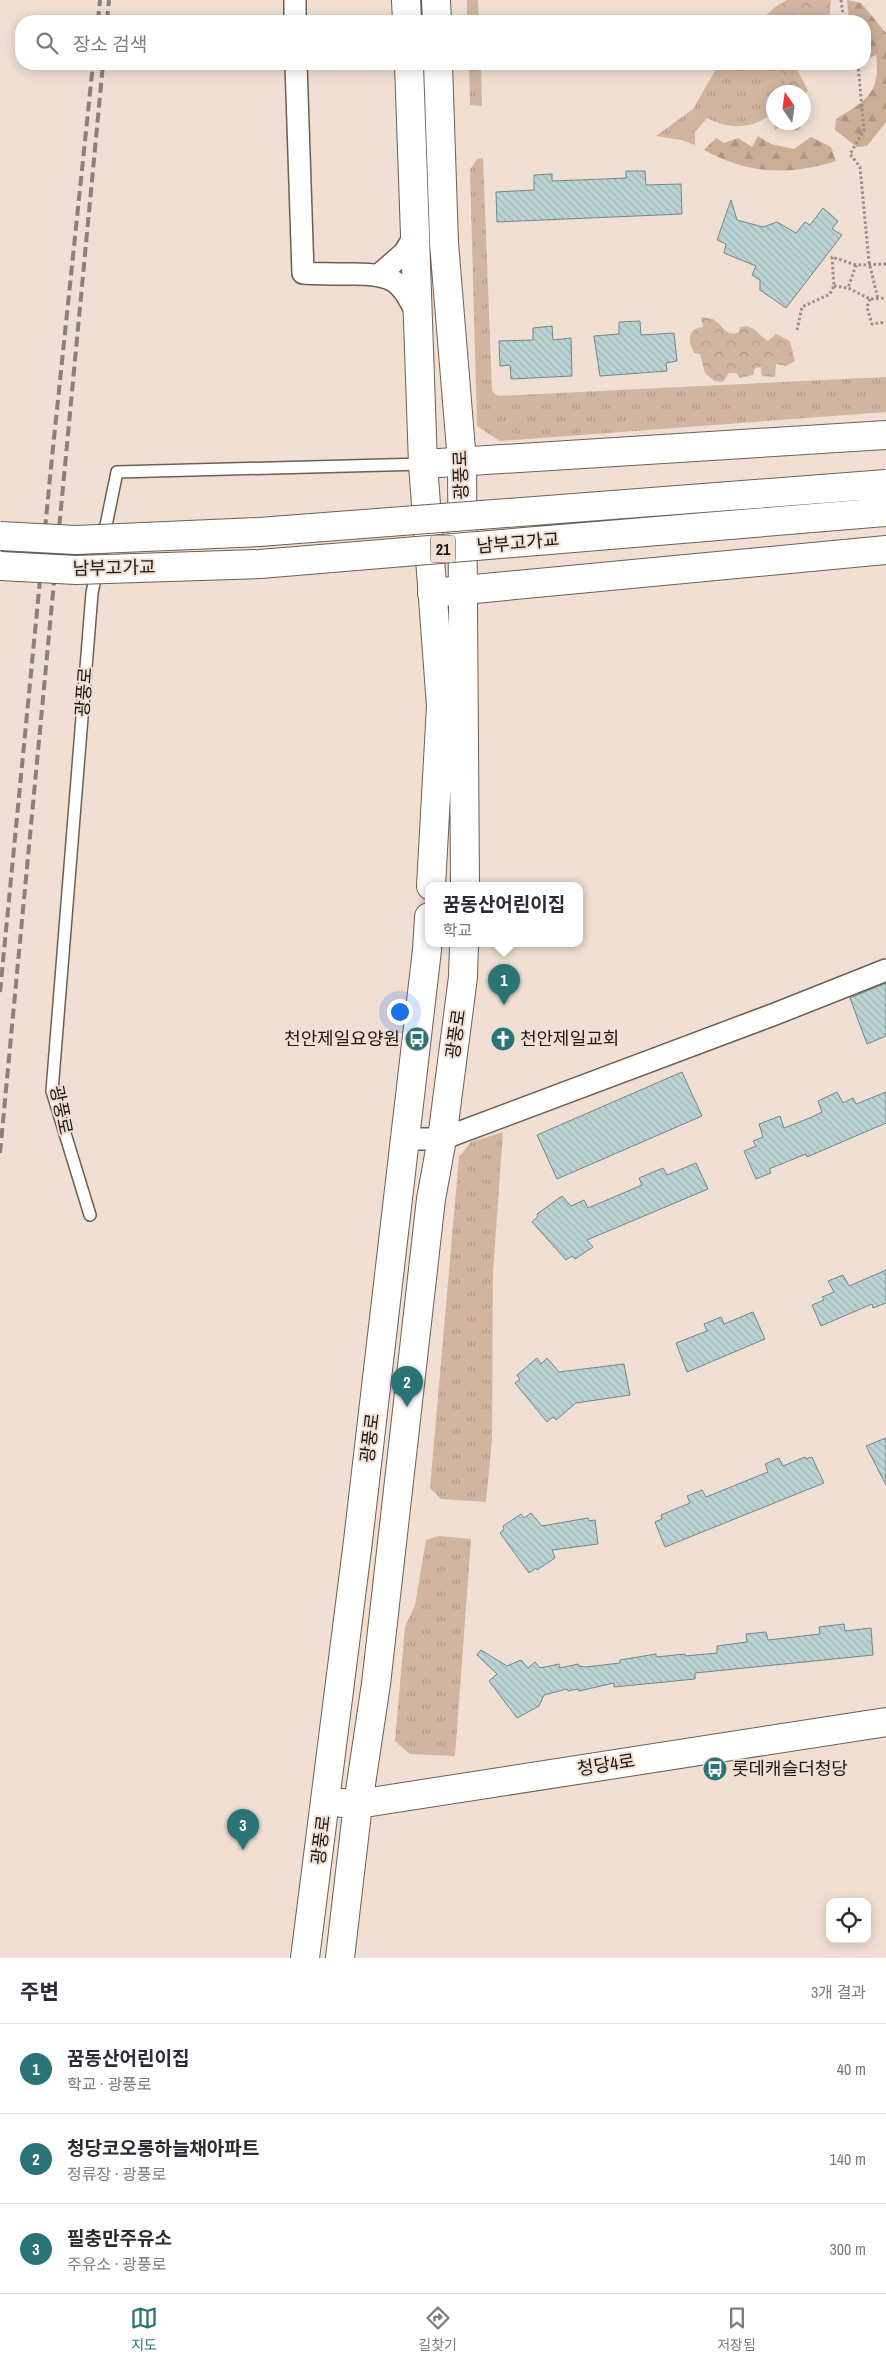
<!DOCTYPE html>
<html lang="ko">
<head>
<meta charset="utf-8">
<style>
	:root { --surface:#fff; --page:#f7f7f7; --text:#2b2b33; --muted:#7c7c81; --line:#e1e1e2; --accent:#2a7477 }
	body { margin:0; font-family:"Archivo Narrow","Noto Sans KR",sans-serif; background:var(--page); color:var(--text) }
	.controls { position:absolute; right:15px; bottom:15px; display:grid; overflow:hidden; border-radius:10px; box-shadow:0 2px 12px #0003 }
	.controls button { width:45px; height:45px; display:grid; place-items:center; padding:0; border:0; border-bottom:1px solid var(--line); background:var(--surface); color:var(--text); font:25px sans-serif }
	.compass { position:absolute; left:766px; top:85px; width:45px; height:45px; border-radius:50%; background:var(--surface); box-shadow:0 2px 12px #0003; rotate:347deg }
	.you { position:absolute; left:399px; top:1011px; width:18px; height:18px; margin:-12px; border:4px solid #fff; border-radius:50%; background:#1a73e8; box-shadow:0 0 0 8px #1a73e833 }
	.badge { display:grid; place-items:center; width:32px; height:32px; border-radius:50%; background:var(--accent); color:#fff; font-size:16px; font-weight:700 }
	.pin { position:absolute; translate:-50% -41px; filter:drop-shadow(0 1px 2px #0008) }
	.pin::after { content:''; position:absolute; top:26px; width:18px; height:15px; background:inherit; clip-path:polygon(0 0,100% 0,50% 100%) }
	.popup { position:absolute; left:425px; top:882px; width:158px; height:65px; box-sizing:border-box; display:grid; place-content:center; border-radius:10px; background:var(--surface); filter:drop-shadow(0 1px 4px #0005); font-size:16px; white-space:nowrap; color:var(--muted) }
	.popup b { font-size:19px; color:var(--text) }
	.popup::after { content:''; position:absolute; left:50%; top:100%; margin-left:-10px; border:10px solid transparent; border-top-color:var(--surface) }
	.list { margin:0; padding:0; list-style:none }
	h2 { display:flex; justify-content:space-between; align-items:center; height:65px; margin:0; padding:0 20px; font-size:21px }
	h2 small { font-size:16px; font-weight:400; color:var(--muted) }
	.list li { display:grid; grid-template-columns:32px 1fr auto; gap:15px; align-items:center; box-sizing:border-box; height:90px; padding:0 20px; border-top:1px solid var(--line) }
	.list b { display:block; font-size:19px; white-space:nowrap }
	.list p { margin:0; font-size:16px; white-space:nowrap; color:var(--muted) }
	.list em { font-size:16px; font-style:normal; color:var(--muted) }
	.icon { flex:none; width:28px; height:28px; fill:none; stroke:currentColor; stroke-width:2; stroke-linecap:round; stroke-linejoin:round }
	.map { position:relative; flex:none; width:886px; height:1958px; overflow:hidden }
	.search { position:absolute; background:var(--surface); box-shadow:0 2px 12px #0003; left:15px; right:15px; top:15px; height:55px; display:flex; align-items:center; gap:12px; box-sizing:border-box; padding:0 18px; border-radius:20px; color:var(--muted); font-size:19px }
	.sheet { height:335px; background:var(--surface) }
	nav { display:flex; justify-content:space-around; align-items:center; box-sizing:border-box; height:70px; border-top:1px solid var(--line); background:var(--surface); font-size:14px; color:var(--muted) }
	nav a { display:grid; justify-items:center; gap:2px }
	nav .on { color:var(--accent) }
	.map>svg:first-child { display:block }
	.grass { fill:url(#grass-tufts) }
	.forest { fill:url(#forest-firs) }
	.park { fill:url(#park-crowns) }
	.building { fill:url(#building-back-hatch); stroke:#718788 }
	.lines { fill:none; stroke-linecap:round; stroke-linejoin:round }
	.lane-casing { stroke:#6d5f54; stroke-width:14 }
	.street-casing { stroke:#6d5f54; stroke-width:24 }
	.secondary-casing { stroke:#6d5f54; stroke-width:30 }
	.highway-casing { stroke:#6d5f54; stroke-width:30 }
	.path { stroke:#9a8e84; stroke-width:3; stroke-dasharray:2.5 2.5; stroke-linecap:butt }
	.lane { stroke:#fff; stroke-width:11 }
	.street { stroke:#fff; stroke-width:21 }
	.secondary { stroke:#fff; stroke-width:28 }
	.highway { stroke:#fff; stroke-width:28 }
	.rail { stroke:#8c8178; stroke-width:4; stroke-dasharray:10 5; stroke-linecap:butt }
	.highway-bridge-casing { stroke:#6d5f54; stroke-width:30; stroke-linecap:butt }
	.highway-bridge { stroke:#fff; stroke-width:28 }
	.labels { text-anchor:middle; stroke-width:4; stroke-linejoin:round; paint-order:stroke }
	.shield { fill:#f0dfd2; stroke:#5c544c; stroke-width:1 }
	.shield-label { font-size:16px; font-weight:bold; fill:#1d1813 }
	.street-label { font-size:18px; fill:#1d1813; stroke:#f0dfd2 }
	.poi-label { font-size:18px; fill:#1d1813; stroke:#f0dfd2; text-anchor:start }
</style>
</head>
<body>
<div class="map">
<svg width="886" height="1958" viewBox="0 0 886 1958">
	<defs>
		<pattern id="grass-tufts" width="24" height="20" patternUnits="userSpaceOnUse" patternTransform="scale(1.25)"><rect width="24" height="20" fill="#d1b5a0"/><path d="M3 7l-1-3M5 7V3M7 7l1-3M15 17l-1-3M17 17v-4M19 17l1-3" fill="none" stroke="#b39b89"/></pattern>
		<pattern id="forest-firs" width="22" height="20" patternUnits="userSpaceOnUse" patternTransform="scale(1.25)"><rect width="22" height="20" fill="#ccad95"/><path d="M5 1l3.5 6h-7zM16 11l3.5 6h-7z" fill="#af9480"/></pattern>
		<pattern id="park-crowns" width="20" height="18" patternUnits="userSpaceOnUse" patternTransform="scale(1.25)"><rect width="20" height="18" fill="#d1b5a0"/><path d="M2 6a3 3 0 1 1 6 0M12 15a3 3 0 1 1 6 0" fill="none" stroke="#b39b89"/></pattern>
		<pattern id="building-back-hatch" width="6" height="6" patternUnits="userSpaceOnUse" patternTransform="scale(1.25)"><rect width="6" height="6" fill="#bbd3d4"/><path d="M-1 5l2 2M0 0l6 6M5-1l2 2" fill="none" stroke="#a0b4b5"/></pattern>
	</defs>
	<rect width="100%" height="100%" fill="#f0dfd2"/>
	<!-- grass -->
	<path class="grass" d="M 467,0 L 478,0 L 479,21 L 467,21 Z
		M 469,64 L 481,64 L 482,106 L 470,105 Z
		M 719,64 L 781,64 L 783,80 L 795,92 L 774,92 L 773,121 L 767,117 C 748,130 726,128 707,118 L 695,132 L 695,145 L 681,140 L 656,136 L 693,109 Z
		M 804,97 L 811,109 L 798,131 L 784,125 L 775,130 L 774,123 L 804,122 Z
		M 483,158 L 492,391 L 498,396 L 886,377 L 886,412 L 500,441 L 477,426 L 470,170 L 477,159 Z
		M 503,1132 L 493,1272 L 492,1439 L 486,1502 L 441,1499 L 430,1488 L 459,1157 L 471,1142 Z
		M 439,1536 L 471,1539 L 455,1756 L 410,1754 L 395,1741 L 405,1627 L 415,1605 L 426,1540 Z"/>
	<!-- forest -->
	<path class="forest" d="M 847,0 L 861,3 L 886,33 L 886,122 L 867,146 L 857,147 L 835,130 L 836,119 C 866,101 881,93 876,55 L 865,60 L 865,21 L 849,21 Z
		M 758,136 L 771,144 L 794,149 L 811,137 L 831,147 L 836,161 C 788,176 749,174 704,150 L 716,138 L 724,143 L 738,138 L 752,147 Z"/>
	<!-- park -->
	<path class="park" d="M 787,0 L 831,0 L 829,21 L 760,21 L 774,8 Z
		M 781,64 L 798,64 L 796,67 L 808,91 L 804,94 L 804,92 L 792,91 L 783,80 Z
		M 701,317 C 705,318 711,318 714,320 C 723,325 726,338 739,332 L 740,327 C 754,323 757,335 768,341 L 776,334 L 790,341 L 795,361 L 786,366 L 776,364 L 775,377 L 762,376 L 761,367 L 755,368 L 753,375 L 740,378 L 736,373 L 729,373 L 723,382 L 714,381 L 705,373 L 700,354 L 695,353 C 687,343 687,328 703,327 Z"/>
	<!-- building -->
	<path class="building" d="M 626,171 L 645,171 L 646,185 L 681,184 L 682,214 L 497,222 L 496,192 L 534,190 L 534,175 L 552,174 L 552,181 L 604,179 L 626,178 Z
		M 731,200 L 737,220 L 763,227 L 777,222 L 796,233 L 805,222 L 810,225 L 823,208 L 838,221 L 832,229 L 842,235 L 786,308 L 760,290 L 760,280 L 752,275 L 756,266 L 724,253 L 726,244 L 717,240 Z
		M 640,321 L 641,335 L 674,333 L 677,361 L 666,363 L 667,371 L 600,376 L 594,336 L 619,334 L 619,322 Z
		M 552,326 L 553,340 L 571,338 L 572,376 L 511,379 L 510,365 L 500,366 L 499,341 L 533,340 L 533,328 Z
		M 886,983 L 886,1036 L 867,1044 L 850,998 Z
		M 682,1072 L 702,1116 L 557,1179 L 537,1135 Z
		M 837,1092 L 843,1103 L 853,1098 L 856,1104 L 886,1092 L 886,1123 L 807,1157 L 806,1154 L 769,1169 L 771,1173 L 756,1179 L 744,1151 L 756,1146 L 753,1141 L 763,1137 L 759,1124 L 780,1116 L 784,1128 L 812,1117 L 822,1112 L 818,1101 Z
		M 696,1163 L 708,1189 L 587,1240 L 593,1247 L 575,1259 L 572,1256 L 566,1260 L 532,1222 L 538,1216 L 537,1214 L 562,1196 L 571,1206 L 584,1200 L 588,1208 L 642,1185 L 639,1178 L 663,1168 L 667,1175 Z
		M 886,1270 L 886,1303 L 873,1308 L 872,1304 L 821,1326 L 812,1305 L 824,1300 L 822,1297 L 834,1292 L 828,1281 L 843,1275 L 849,1286 Z
		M 753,1312 L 765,1339 L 687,1372 L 676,1343 L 707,1331 L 704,1324 L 721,1317 L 724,1324 Z
		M 537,1358 L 541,1364 L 547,1358 L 559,1372 L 624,1364 L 630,1395 L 576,1403 L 556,1420 L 553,1417 L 547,1422 L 515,1383 L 520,1379 L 517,1375 Z
		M 886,1438 L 886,1485 L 866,1446 Z
		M 805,1457 L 806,1459 L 812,1457 L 824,1483 L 665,1547 L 655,1522 L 662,1519 L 661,1515 L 690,1503 L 687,1496 L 702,1490 L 706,1497 L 768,1472 L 765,1464 L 779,1458 L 783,1466 Z
		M 531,1513 L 542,1526 L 588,1518 L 589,1521 L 595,1520 L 598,1544 L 552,1550 L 555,1558 L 537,1570 L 536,1568 L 529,1573 L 500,1533 L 504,1529 L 503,1526 L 521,1514 L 524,1518 Z
		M 844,1624 L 845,1631 L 871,1628 L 873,1655 L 695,1673 L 695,1679 L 614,1687 L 614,1683 L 579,1691 L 578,1689 L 568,1691 L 567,1689 L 544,1695 L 539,1706 L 517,1718 L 489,1681 L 497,1674 L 477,1655 L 481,1650 L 507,1666 L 521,1660 L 528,1668 L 535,1662 L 540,1668 L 559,1664 L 560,1668 L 578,1664 L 579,1666 L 586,1667 L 620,1663 L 620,1660 L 656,1654 L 656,1657 L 685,1654 L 685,1656 L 717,1653 L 717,1646 L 747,1642 L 746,1634 L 766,1632 L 768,1640 L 820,1634 L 819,1627 Z"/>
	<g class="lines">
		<defs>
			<path id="lane" d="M 90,1215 L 52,1091 L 92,593 L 117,472 L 423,464"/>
			<path id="street" d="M 295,0 L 295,21
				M 296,64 L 303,273 C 320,274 337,274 354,274 C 392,274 402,280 417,315
				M 380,274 L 404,253 L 416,234
				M 405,1139 L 442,1139 L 775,1014 L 886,970"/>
			<path id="secondary" d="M 406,0 L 407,21
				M 436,0 L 437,21
				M 409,64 L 423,464 L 441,706 L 431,886
				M 438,64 L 444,243 L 462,462 L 465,886
				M 342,1803 L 358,1804 L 886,1722
				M 305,1958 L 358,1541 L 427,950 L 429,917
				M 340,1958 L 358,1804 L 376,1684 L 431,1199 L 442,1139 L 463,977 L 464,944"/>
			<path id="highway" d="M 423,464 L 886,435
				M 432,593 L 886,550"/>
		</defs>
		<!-- lane casing -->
		<use href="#lane" class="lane-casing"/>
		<!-- street casing -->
		<use href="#street" class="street-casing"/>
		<!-- secondary casing -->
		<use href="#secondary" class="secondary-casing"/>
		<!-- highway casing -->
		<use href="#highway" class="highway-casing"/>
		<!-- path -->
		<path class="path" d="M 841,0 L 844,21
			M 858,64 L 864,130 L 850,154 L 860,167 L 869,262 L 878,299
			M 886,264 L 856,265 L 848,288 L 870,299 L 886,298
			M 834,286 L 848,288
			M 870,299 L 867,307 L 872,324 L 886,322
			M 797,330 L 802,307 L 830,294 L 834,286 L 832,257 L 856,265"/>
		<!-- lane -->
		<use href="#lane" class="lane"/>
		<!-- street -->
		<use href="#street" class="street"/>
		<!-- secondary -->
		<use href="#secondary" class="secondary"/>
		<!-- highway -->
		<use href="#highway" class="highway"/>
		<!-- rail -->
		<path class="rail" d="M 98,21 L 100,0
			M 107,21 L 109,0
			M 0,992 L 51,467 L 93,64
			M 0,1153 L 103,64"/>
		<defs>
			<path id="highway-bridge" d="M 0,536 L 76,540 L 259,532 L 886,484
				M 0,566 L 76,570 L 260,564 L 886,512"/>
		</defs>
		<!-- highway-bridge casing -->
		<use href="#highway-bridge" class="highway-bridge-casing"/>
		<!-- highway-bridge -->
		<use href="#highway-bridge" class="highway-bridge"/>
	</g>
	<!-- icons -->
	<defs>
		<symbol id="bus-disc" viewBox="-11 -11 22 22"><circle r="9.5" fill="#2a7477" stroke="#f0dfd2"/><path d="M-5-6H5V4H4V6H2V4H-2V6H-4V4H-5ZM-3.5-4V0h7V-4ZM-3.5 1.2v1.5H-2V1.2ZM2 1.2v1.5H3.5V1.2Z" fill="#fff"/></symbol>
		<symbol id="church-disc" viewBox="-11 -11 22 22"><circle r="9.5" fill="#2a7477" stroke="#f0dfd2"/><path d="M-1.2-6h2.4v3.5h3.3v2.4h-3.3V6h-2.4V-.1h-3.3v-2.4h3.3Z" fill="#fff"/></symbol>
	</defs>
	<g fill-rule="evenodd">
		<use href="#bus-disc" x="403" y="1025" width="28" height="28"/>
		<use href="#church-disc" x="489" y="1025" width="28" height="28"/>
		<use href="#bus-disc" x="701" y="1755" width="28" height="28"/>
	</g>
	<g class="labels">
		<!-- shield labels -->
		<rect class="shield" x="430.5" y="535.5" width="25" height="27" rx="4"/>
		<g class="shield-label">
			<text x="443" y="555">21</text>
		</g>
		<!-- street labels -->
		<g class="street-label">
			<text transform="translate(461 475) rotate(-92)" y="6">광풍로</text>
			<text transform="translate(518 543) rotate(-5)" y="6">남부고가교</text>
			<text transform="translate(114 568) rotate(-1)" y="6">남부고가교</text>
			<text transform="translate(84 692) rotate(-86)" y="6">광풍로</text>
			<text transform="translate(456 1034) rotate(-82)" y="6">광풍로</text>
			<text transform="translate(61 1110) rotate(78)" y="6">광풍로</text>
			<text transform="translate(370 1438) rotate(-83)" y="6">광풍로</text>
			<text transform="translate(606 1765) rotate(-9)" y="6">청당4로</text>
			<text transform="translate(321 1840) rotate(-83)" y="6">광풍로</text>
		</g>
		<!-- poi labels -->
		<g class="poi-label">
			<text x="400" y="1045" text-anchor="end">천안제일요양원</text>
			<text x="520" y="1045">천안제일교회</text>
			<text x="732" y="1775">롯데캐슬더청당</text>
		</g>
	</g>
</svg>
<div class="controls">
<button><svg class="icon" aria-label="locate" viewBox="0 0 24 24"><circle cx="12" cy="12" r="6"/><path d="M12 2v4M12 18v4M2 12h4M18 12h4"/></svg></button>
</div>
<svg class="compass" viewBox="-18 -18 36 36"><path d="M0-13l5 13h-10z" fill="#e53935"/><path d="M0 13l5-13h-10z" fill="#7c7c81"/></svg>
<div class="you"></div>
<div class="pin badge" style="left:504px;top:1005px">1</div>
<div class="popup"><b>꿈동산어린이집</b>학교</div>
<div class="pin badge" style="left:407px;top:1407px">2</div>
<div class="pin badge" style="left:243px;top:1850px">3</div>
<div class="search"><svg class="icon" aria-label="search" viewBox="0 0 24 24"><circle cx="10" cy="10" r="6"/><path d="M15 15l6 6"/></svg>장소 검색</div>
</div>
<section class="sheet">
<h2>주변<small>3개 결과</small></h2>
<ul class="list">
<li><span class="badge">1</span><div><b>꿈동산어린이집</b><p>학교 · 광풍로</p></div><em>40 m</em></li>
<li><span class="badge">2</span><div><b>청당코오롱하늘채아파트</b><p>정류장 · 광풍로</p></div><em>140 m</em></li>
<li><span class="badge">3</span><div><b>필충만주유소</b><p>주유소 · 광풍로</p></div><em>300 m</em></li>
</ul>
</section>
<nav>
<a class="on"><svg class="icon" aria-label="map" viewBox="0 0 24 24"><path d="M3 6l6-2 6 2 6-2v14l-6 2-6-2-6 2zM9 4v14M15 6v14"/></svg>지도</a>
<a><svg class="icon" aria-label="directions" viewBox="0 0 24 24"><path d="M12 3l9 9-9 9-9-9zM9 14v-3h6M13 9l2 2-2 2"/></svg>길찾기</a>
<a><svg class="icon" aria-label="saved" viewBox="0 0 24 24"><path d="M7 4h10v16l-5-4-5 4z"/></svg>저장됨</a>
</nav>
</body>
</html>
